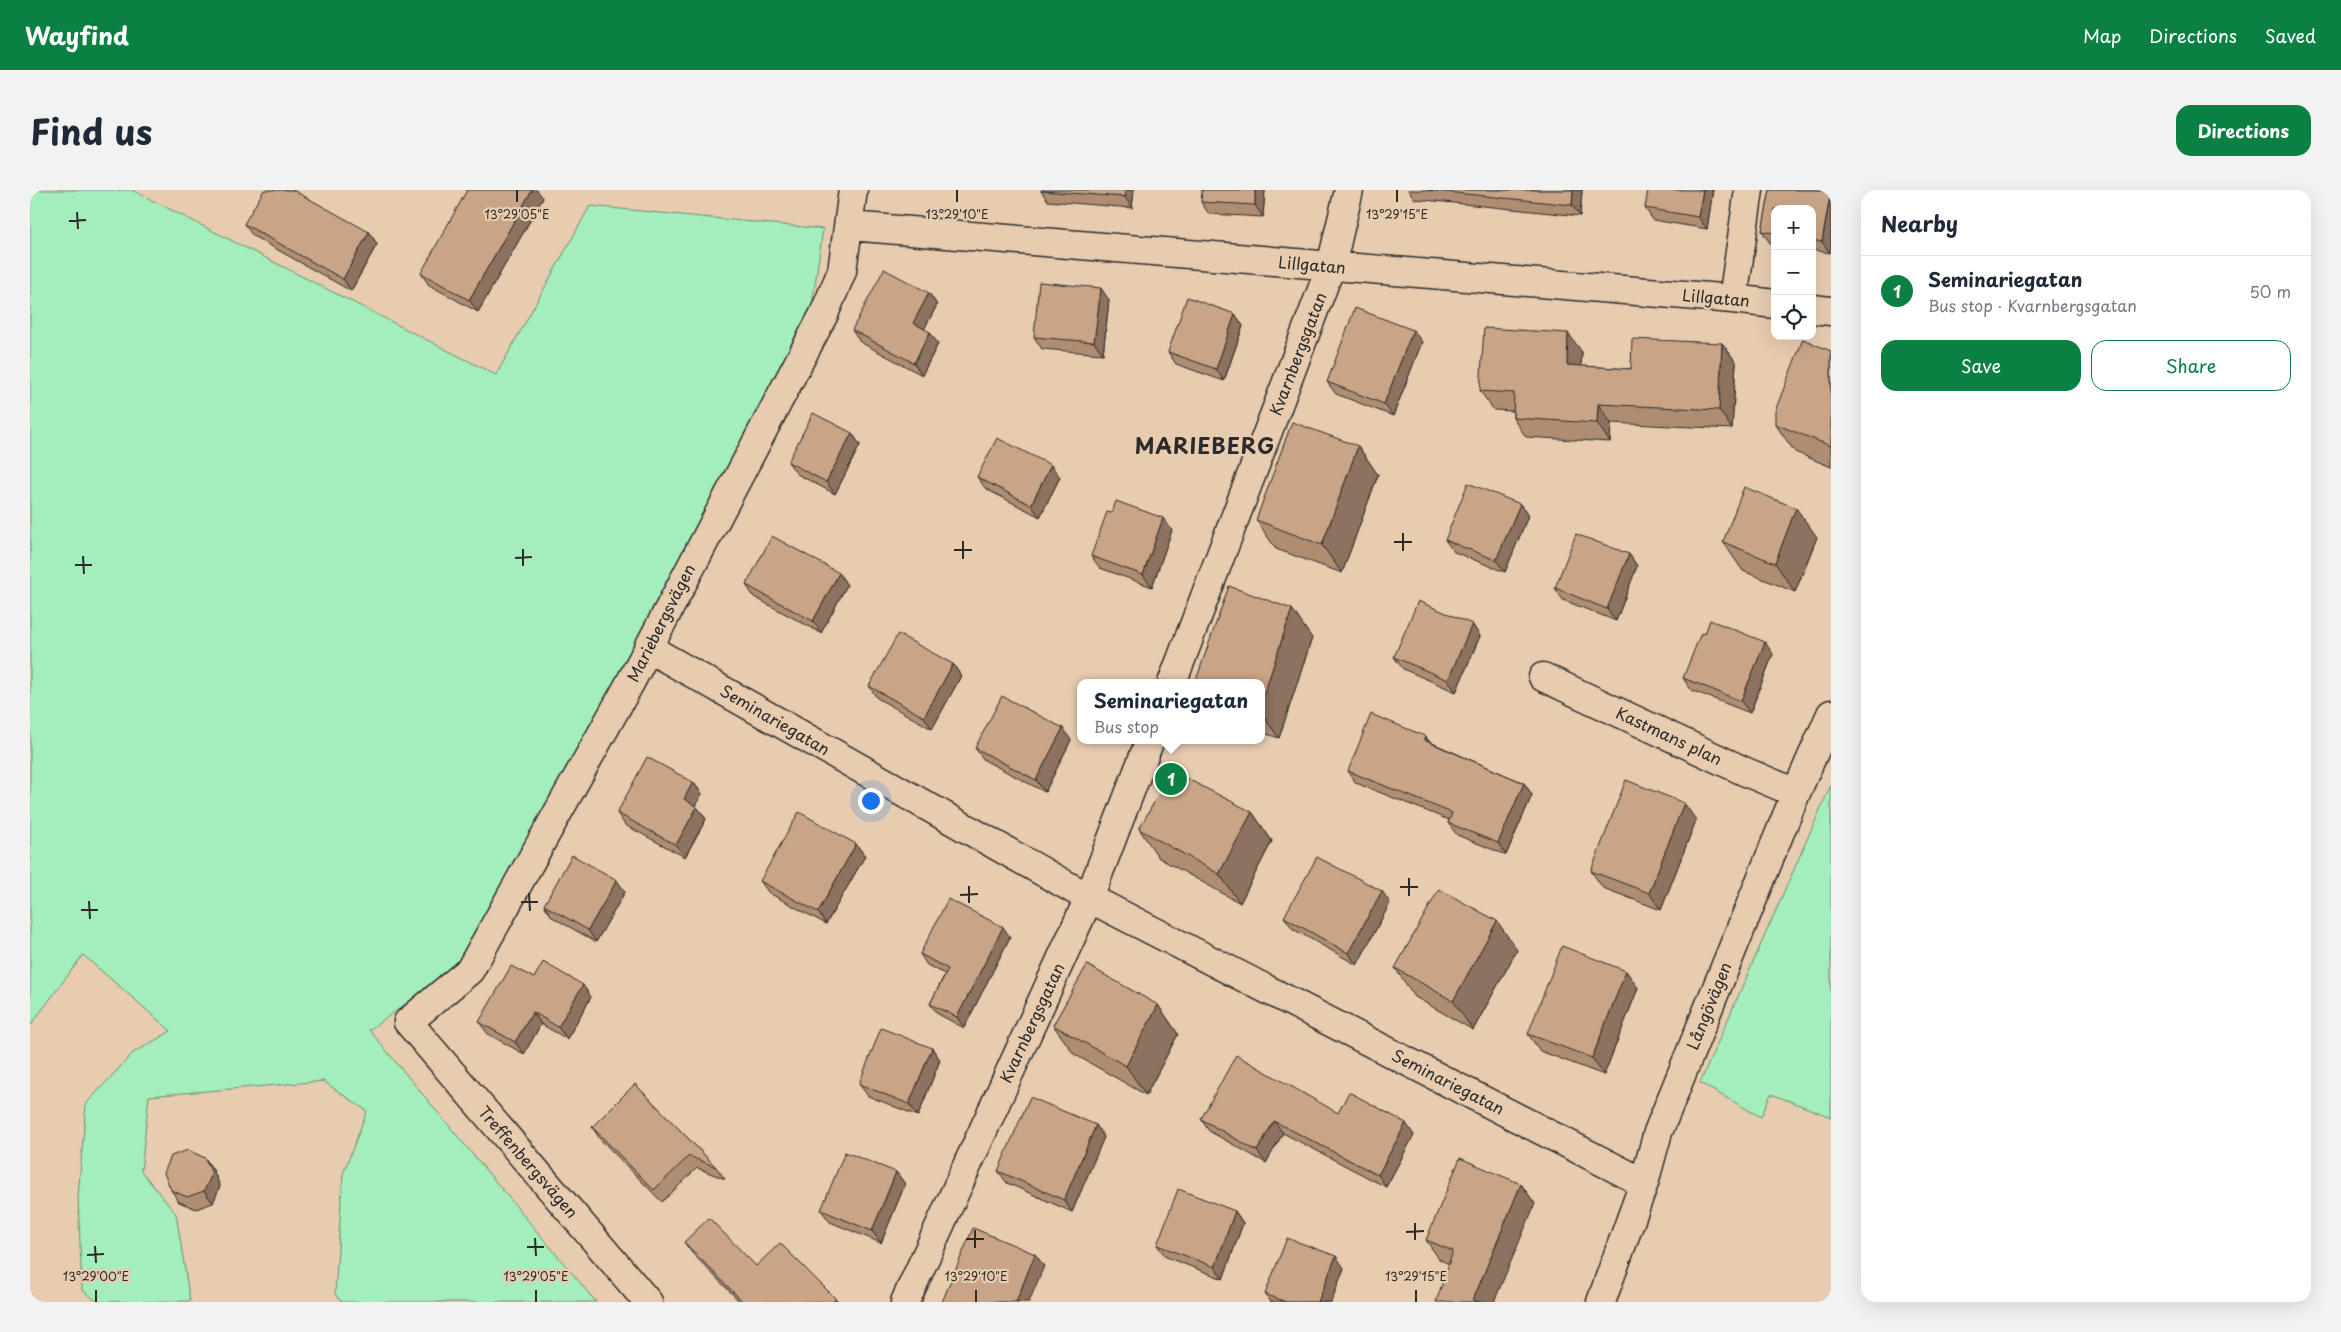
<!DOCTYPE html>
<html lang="en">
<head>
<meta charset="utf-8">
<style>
	:root { --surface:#fff; --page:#f2f2f3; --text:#1f2937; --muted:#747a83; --line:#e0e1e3; --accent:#0b8043 }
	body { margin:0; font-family:"Playpen Sans",sans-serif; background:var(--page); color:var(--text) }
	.controls { position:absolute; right:15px; top:15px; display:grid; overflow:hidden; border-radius:10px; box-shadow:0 5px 20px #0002 }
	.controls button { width:45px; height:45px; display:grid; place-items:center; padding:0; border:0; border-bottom:1px solid var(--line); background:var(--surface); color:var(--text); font:25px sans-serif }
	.you { position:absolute; left:840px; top:610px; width:18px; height:18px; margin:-12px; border:4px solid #fff; border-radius:50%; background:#1a73e8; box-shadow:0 0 0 8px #1a73e833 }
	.badge { display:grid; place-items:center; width:32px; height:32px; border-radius:50%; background:var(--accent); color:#fff; font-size:16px; font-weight:700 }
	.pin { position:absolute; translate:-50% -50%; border:2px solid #fff; box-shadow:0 1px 5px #0006 }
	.popup { position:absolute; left:1047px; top:489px; width:188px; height:65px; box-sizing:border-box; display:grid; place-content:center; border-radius:10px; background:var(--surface); filter:drop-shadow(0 1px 4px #0005); font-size:16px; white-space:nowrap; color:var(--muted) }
	.popup b { font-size:19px; color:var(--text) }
	.popup::after { content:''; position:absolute; left:50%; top:100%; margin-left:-10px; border:10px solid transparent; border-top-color:var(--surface) }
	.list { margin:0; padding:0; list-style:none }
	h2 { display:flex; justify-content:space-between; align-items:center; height:65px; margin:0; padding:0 20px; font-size:21px }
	h2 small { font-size:16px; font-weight:400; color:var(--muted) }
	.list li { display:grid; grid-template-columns:32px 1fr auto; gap:15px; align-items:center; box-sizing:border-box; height:70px; padding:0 20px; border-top:1px solid var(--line) }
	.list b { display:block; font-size:19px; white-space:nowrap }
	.list p { margin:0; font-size:16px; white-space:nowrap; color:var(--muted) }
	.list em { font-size:16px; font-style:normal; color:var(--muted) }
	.actions { display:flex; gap:10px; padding:15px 20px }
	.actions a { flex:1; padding:11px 0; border:1px solid var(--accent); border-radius:15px; text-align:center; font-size:18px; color:var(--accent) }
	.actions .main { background:var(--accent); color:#fff }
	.icon { flex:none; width:28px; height:28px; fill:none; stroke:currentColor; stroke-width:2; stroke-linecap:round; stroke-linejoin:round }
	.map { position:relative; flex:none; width:1801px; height:1112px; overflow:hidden; border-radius:15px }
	header { display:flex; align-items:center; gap:30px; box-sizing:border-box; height:70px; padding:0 25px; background:var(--accent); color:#fff }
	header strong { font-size:24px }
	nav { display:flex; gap:28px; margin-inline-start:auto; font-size:18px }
	.intro { display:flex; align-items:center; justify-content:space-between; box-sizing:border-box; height:120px; padding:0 30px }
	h1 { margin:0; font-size:35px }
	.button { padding:12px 22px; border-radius:15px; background:var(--accent); color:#fff; font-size:18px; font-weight:700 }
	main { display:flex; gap:30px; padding:0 30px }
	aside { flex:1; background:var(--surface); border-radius:15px; box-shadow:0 5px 20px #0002 }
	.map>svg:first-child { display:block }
	.green { fill:#a4edbc; stroke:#688c74 }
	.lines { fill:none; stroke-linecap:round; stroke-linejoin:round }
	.street-casing { stroke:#2b2b2b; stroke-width:31 }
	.street { stroke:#e7ccaf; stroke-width:28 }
	.wall { fill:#ae8d73; stroke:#2b2b2b }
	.shaded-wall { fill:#8d735e; stroke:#2b2b2b }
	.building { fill:#caa486; stroke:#2b2b2b }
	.ticks { fill:none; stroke:#2b2b2b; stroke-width:2 }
	.labels { text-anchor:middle; stroke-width:4.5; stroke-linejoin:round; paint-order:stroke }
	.street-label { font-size:16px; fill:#2b2b2b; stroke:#e7ccaf }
	.district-label { font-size:21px; font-weight:bold; letter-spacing:1px; fill:#2b2b2b; stroke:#e7ccaf }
	.ticks-label { font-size:12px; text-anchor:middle; fill:#2b2b2b; stroke:#e7ccaf; stroke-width:4.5; stroke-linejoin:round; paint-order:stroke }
</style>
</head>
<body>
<header>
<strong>Wayfind</strong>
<nav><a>Map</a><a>Directions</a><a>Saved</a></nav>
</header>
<div class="intro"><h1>Find us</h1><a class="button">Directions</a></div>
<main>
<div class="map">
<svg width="1801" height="1112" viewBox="0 0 1801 1112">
	<rect width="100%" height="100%" fill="#e7ccaf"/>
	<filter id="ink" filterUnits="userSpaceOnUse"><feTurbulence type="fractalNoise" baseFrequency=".02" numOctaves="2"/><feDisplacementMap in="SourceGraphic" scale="10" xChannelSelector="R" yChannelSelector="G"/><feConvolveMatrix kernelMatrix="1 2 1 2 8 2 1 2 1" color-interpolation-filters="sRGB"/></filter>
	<g filter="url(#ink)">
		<!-- green -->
		<path class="green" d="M 0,0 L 102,0 L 466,185 L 560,16 L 793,39 L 781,121 L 439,769 L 339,840 L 566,1112 L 312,1112 L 305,1104 L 313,984 L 337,921 L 293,891 L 119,906 L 111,981 L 146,1024 L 160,1111 L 68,1112 L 52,1100 L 48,1007 L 56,914 L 103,863 L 141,841 L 53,765 L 0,836 Z
			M 1801,595 L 1801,927 L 1741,904 L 1731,927 L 1670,893 Z"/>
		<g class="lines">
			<defs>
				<path id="street" d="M 820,36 L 1703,109 L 1745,114
					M 1703,109 L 1719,0
					M 1782,119 L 1801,121
					M 618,458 L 1059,708 L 1614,993
					M 1513,487 L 1716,582 L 1766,603
					M 1142,493 L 1301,76 L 1319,0
					M 618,1112 L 378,832 L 440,780 L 600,493 L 794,124 L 812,81 L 823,0
					M 875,1112 L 1059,708 L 1120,550
					M 1571,1112 L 1614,993 L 1628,942 L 1766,603 L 1801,524"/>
			</defs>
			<!-- street casing -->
			<use href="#street" class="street-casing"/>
			<!-- street -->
			<use href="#street" class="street"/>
		</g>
		<!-- wall -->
		<path class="wall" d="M 1104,0 L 1102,18 L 1018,11 L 1011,1 Z
			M 1235,0 L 1233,27 L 1179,24 L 1171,12 Z
			M 1378,0 L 1552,0 L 1550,26 L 1385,9 Z
			M 1683,0 L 1677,39 L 1623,30 L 1615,18 Z
			M 1740,0 L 1801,0 L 1801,56 L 1800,63 L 1782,60 L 1782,19 L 1745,19 L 1745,53 L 1740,53 L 1732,41 Z
			M 513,8 L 448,122 L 399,95 L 391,83 Z
			M 214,34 L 339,42 L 347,54 L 321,101 L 223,46 Z
			M 899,103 L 907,115 L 894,139 L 908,154 L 892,185 L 830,152 L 822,140 Z
			M 1079,110 L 1073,164 L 1012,159 L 1004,147 Z
			M 1205,124 L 1213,136 L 1194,191 L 1146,174 L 1138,162 Z
			M 1392,152 L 1363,226 L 1306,204 L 1297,192 Z
			M 1692,153 L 1706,172 L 1702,239 L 1581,233 L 1580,252 L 1496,247 L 1483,228 L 1483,221 L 1464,220 L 1450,201 L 1552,162 L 1551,176 L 1601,179 Z
			M 1801,161 L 1801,277 L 1765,262 L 1745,234 Z
			M 822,243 L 830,255 L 805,304 L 767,284 L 758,272 Z
			M 1328,256 L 1348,285 L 1312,383 L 1246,359 L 1226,330 Z
			M 947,287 L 1030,287 L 1010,327 L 956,299 Z
			M 1490,314 L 1498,326 L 1475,382 L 1424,362 L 1415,350 Z
			M 1142,340 L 1122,397 L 1070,378 L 1061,366 Z
			M 1787,347 L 1765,402 L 1713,381 L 1693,352 Z
			M 1599,364 L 1607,376 L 1586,431 L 1533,410 L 1525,398 Z
			M 716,395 L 817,395 L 791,443 L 724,407 Z
			M 1442,434 L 1450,446 L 1426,502 L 1373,479 L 1364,467 Z
			M 1282,448 L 1249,548 L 1231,542 L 1231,493 Z
			M 1743,464 L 1720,523 L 1661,500 L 1653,488 Z
			M 923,474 L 931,486 L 902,539 L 847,508 L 839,496 Z
			M 1395,546 L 1400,552 L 1494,593 L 1502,605 L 1476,665 L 1427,645 L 1418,633 L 1419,630 L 1326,593 L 1318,581 Z
			M 1041,550 L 1015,602 L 954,570 L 945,558 Z
			M 663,592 L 672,604 L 665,615 L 667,617 L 676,629 L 655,667 L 595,635 L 587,623 Z
			M 1222,622 L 1242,651 L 1210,713 L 1129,668 L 1109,639 Z
			M 1666,630 L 1631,720 L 1573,698 L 1561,681 Z
			M 826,654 L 835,666 L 796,734 L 739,703 L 730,691 Z
			M 595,702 L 566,752 L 522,727 L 514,715 Z
			M 1360,713 L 1327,775 L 1263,739 L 1254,727 Z
			M 980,747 L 934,838 L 908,824 L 900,814 L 915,784 L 897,775 L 890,764 Z
			M 1487,760 L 1443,840 L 1385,807 L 1365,778 Z
			M 1596,781 L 1608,798 L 1574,885 L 1510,861 L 1498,844 Z
			M 504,788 L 561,807 L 537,849 L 511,834 L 494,864 L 458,844 L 449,832 Z
			M 1128,815 L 1148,844 L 1116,905 L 1044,864 L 1023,835 Z
			M 902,858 L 910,870 L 888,926 L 838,906 L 829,894 Z
			M 605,894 L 686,977 L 695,989 L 667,978 L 632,1012 L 570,949 L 562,937 Z
			M 1308,923 L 1384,945 L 1356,997 L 1253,943 L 1236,973 L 1179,941 L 1171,929 Z
			M 1066,935 L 1074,947 L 1042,1022 L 977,993 L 968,981 Z
			M 175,968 L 183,980 L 190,996 L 183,1013 L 166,1019 L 149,1012 L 141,1000 Z
			M 866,982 L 875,994 L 851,1053 L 800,1032 L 791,1020 Z
			M 1491,994 L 1505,1014 L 1419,1074 L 1409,1069 L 1396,1050 Z
			M 1205,1021 L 1213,1033 L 1193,1089 L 1136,1067 L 1127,1055 Z
			M 654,1052 L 726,1076 L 806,1109 L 808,1112 L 710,1112 L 662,1063 Z
			M 1314,1078 L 1301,1112 L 1241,1112 L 1235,1104 Z"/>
		<!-- shaded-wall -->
		<path class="shaded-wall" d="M 502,0 L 507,0 L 513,8 L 448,122 L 439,110 Z
			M 1095,0 L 1104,0 L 1102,18 L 1095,7 Z
			M 1225,0 L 1235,0 L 1233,27 L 1225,15 Z
			M 1543,0 L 1552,0 L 1550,26 L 1542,15 Z
			M 1673,0 L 1683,0 L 1677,39 L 1668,27 Z
			M 1801,2 L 1801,56 L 1800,63 L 1792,52 Z
			M 339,42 L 347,54 L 321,101 L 313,89 Z
			M 1071,98 L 1079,110 L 1073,164 L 1064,152 Z
			M 899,103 L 907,115 L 891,145 L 883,133 Z
			M 1205,124 L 1213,136 L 1194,191 L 1186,179 Z
			M 1383,140 L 1392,152 L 1363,226 L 1354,214 Z
			M 900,142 L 908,154 L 892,185 L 884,173 Z
			M 1538,143 L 1552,162 L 1550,194 L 1537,175 Z
			M 1692,153 L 1706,172 L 1702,239 L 1689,220 Z
			M 1568,214 L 1581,233 L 1580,252 L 1567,233 Z
			M 822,243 L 830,255 L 805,304 L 796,292 Z
			M 1328,256 L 1348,285 L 1312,383 L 1292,355 Z
			M 1021,275 L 1030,287 L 1010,327 L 1001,315 Z
			M 1490,314 L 1498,326 L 1475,382 L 1466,370 Z
			M 1766,318 L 1787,347 L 1765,402 L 1745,373 Z
			M 1133,328 L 1142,340 L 1122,397 L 1113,385 Z
			M 1599,364 L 1607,376 L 1586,431 L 1577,419 Z
			M 809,383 L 817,395 L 791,443 L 783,431 Z
			M 1262,419 L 1282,448 L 1249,548 L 1231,523 L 1231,513 Z
			M 1442,434 L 1450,446 L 1426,502 L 1418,490 Z
			M 1735,452 L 1743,464 L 1720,523 L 1711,511 Z
			M 923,474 L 931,486 L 902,539 L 894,527 Z
			M 1033,538 L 1041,550 L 1015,602 L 1006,590 Z
			M 1395,546 L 1404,558 L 1394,550 Z
			M 663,592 L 672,604 L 662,621 L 654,609 Z
			M 1494,593 L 1502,605 L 1476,665 L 1468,653 Z
			M 1654,613 L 1666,630 L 1631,720 L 1619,703 Z
			M 667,617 L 676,629 L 655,667 L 646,655 Z
			M 1222,622 L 1242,651 L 1210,713 L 1189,684 Z
			M 826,654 L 835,666 L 796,734 L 788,722 Z
			M 587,690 L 595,702 L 566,752 L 558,740 Z
			M 1352,701 L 1360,713 L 1327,775 L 1318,763 Z
			M 1467,731 L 1487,760 L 1443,840 L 1423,811 Z
			M 973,737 L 980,747 L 934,838 L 927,827 Z
			M 1596,781 L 1608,798 L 1574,885 L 1562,868 Z
			M 553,795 L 561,807 L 537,849 L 528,837 Z
			M 1128,815 L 1148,844 L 1116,905 L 1096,876 Z
			M 503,822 L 511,834 L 494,864 L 485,852 Z
			M 902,858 L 910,870 L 888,926 L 879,914 Z
			M 1244,931 L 1253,943 L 1236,973 L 1227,961 Z
			M 1376,933 L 1384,945 L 1356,997 L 1348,985 Z
			M 1066,935 L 1074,947 L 1042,1022 L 1034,1010 Z
			M 175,968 L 183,980 L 190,996 L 183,1013 L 174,1001 Z
			M 866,982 L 875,994 L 851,1053 L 842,1041 Z
			M 1491,994 L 1505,1014 L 1464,1112 L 1444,1112 L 1443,1110 Z
			M 1205,1021 L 1213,1033 L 1193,1089 L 1185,1077 Z
			M 1005,1064 L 1014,1076 L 999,1112 L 986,1112 Z
			M 1306,1066 L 1314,1078 L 1301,1112 L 1288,1112 Z"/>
		<!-- building -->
		<path class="building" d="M 234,0 L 263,0 L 339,42 L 313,89 L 214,34 Z
			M 437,0 L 502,0 L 439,110 L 391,83 Z
			M 1011,0 L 1095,0 L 1095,7 L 1011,1 Z
			M 1172,0 L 1225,0 L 1225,15 L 1171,12 Z
			M 1397,0 L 1543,0 L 1542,15 Z
			M 1618,0 L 1673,0 L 1668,27 L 1615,18 Z
			M 1740,0 L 1801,0 L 1792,52 L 1782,50 L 1782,19 L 1745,19 L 1745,43 L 1732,41 Z
			M 854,79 L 899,103 L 883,133 L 900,142 L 884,173 L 822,140 Z
			M 1009,92 L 1071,98 L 1064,152 L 1004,147 Z
			M 1157,107 L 1205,124 L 1186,179 L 1138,162 Z
			M 1325,118 L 1383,140 L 1354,214 L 1297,192 Z
			M 1454,138 L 1538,143 L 1537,175 L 1601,179 L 1602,149 L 1692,153 L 1689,220 L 1568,214 L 1567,233 L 1483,228 L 1484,203 L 1450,201 Z
			M 1773,149 L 1801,161 L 1801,256 L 1745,234 L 1745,221 Z
			M 783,223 L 822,243 L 796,292 L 758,272 Z
			M 1262,232 L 1328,256 L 1292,355 L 1226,330 Z
			M 967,248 L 1021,275 L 1001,315 L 947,287 Z
			M 1438,293 L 1490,314 L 1466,370 L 1415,350 Z
			M 1714,297 L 1766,318 L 1745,373 L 1693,352 Z
			M 1086,311 L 1133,328 L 1113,385 L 1061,366 L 1077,322 L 1082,323 Z
			M 1546,344 L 1599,364 L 1577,419 L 1525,398 Z
			M 742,346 L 809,383 L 783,431 L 716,395 Z
			M 1199,396 L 1262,419 L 1231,513 L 1231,493 L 1165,493 Z
			M 1388,411 L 1442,434 L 1418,490 L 1364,467 Z
			M 1680,430 L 1735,452 L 1711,511 L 1653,488 L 1671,443 L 1675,444 Z
			M 868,444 L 923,474 L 894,527 L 839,496 Z
			M 972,506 L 1033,538 L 1006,590 L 945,558 Z
			M 1341,524 L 1395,546 L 1394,550 L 1494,593 L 1468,653 L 1418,633 L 1422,623 L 1318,581 Z
			M 617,567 L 663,592 L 654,609 L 667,617 L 646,655 L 587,623 Z
			M 1142,581 L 1222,622 L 1189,684 L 1109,639 Z
			M 1596,590 L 1654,613 L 1619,703 L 1561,681 Z
			M 769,622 L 826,654 L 788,722 L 730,691 Z
			M 542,665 L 587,690 L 558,740 L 514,715 Z
			M 1287,667 L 1352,701 L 1318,763 L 1254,727 Z
			M 1409,699 L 1467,731 L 1423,811 L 1365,778 Z
			M 918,709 L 973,737 L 927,827 L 900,814 L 918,779 L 890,764 Z
			M 1532,756 L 1596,781 L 1562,868 L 1498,844 Z
			M 513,772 L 553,795 L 528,837 L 503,822 L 485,852 L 449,832 L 481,776 L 504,788 Z
			M 1057,775 L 1128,815 L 1096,876 L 1023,835 Z
			M 851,838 L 902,858 L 879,914 L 829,894 Z
			M 1206,865 L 1308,923 L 1319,902 L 1376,933 L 1348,985 L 1244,931 L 1227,961 L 1171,929 Z
			M 605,894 L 686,977 L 659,966 L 624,1000 L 562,937 Z
			M 1000,907 L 1066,935 L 1034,1010 L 968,981 Z
			M 158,960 L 175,968 L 182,984 L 174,1001 L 157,1007 L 141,1000 L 134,983 L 141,966 Z
			M 815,962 L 866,982 L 842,1041 L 791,1020 Z
			M 1430,968 L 1491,994 L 1443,1110 L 1449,1112 L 1406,1112 L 1423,1061 L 1396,1050 Z
			M 1148,999 L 1205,1021 L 1185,1077 L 1127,1055 Z
			M 679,1028 L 726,1076 L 750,1053 L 806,1109 L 802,1112 L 713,1112 L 654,1052 Z
			M 943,1038 L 1005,1064 L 986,1112 L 912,1112 Z
			M 1257,1048 L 1306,1066 L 1288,1112 L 1256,1112 L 1235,1104 Z"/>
	</g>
	<!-- ticks -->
	<path class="ticks" d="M 487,0 L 487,12M 927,0 L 927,12M 1367,0 L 1367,12M 47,22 L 48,39M 39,31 L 56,30M 1373,343 L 1373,361M 933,351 L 933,369M 1364,352 L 1382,352M 493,359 L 493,376M 924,360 L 942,360M 53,366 L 54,384M 485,368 L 502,367M 45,375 L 62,375M 1379,688 L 1379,706M 939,696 L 939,713M 1370,697 L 1388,697M 499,703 L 500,721M 930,705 L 948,704M 59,711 L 60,729M 491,712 L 508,712M 51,720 L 68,720M 1385,1033 L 1385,1050M 945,1040 L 945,1058M 1376,1042 L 1394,1041M 505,1048 L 506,1066M 936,1049 L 954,1049M 65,1056 L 66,1073M 497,1057 L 514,1057M 57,1065 L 74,1064M 66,1100 L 66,1112M 506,1100 L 506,1112M 946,1100 L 946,1112M 1386,1100 L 1386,1112"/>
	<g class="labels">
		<!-- street labels -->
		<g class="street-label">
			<text transform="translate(1282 75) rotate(5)" y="6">Lillgatan</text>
			<text transform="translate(1686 108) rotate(5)" y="6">Lillgatan</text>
			<text transform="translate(1268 164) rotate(-69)" y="6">Kvarnbergsgatan</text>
			<text transform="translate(631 433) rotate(-63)" y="6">Mariebergsvägen</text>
			<text transform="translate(745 530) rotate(30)" y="6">Seminariegatan</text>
			<text transform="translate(1639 546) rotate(25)" y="6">Kastmans plan</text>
			<text transform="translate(1679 816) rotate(-68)" y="6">Långövägen</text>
			<text transform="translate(1002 833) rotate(-65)" y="6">Kvarnbergsgatan</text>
			<text transform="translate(1418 892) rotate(27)" y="6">Seminariegatan</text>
			<text transform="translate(498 972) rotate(49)" y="6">Treffenbergsvägen</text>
		</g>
		<!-- district labels -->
		<g class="district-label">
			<text x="1175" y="264">MARIEBERG</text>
		</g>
	</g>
	<g class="ticks-label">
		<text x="487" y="29">13°29'05"E</text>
		<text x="927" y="29">13°29'10"E</text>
		<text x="1367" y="29">13°29'15"E</text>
		<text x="66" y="1091">13°29'00"E</text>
		<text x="506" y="1091">13°29'05"E</text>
		<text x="946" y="1091">13°29'10"E</text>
		<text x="1386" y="1091">13°29'15"E</text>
	</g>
</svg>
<div class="controls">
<button>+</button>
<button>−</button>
<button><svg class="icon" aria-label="locate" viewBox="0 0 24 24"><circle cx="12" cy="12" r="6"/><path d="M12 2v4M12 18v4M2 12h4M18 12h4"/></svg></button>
</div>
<div class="you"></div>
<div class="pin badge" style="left:1141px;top:589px">1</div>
<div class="popup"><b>Seminariegatan</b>Bus stop</div>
</div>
<aside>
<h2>Nearby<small></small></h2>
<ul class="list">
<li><span class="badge">1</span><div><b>Seminariegatan</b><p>Bus stop · Kvarnbergsgatan</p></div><em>50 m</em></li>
</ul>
<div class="actions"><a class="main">Save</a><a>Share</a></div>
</aside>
</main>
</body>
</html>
